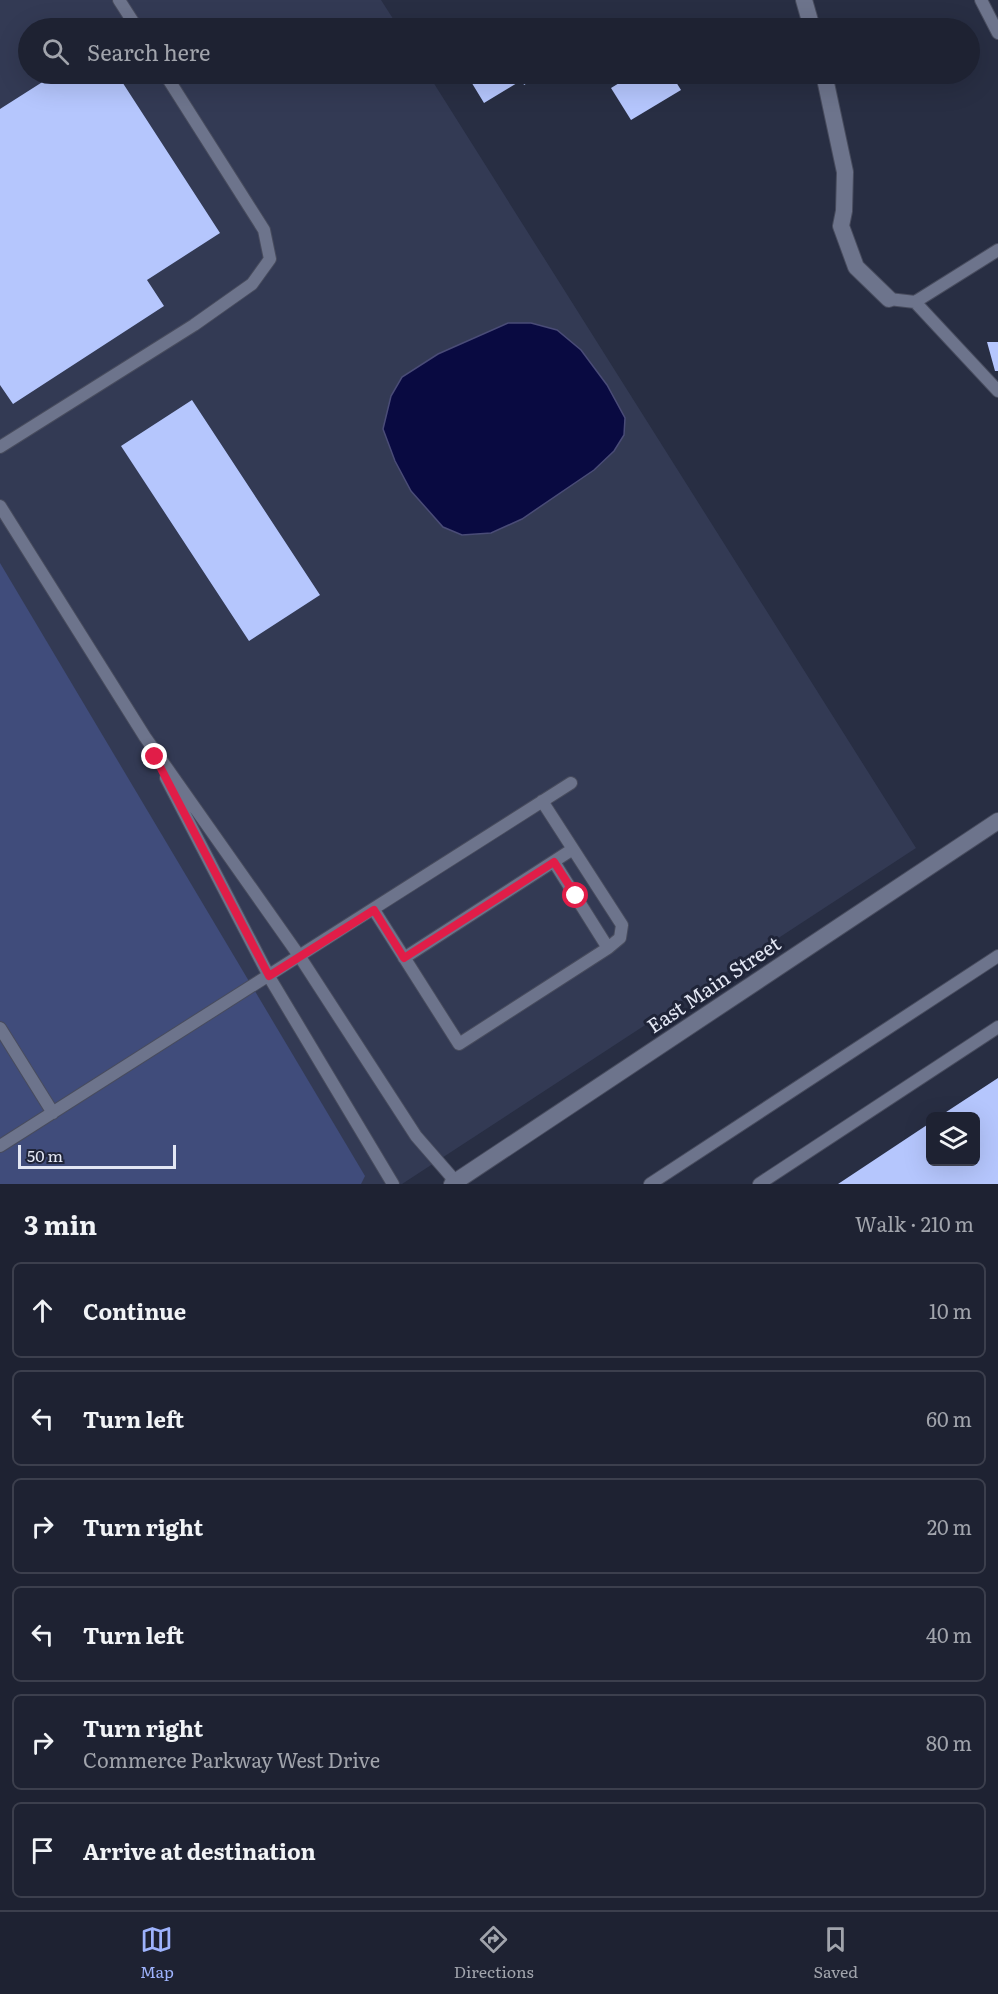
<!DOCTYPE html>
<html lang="en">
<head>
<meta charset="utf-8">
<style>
	:root { --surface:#1e2232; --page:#2b2f3e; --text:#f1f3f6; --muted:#a1a4ac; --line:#3c3f4d; --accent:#9eb3fd }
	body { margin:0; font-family:Literata,serif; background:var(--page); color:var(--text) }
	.controls { position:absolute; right:18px; bottom:18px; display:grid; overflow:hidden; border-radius:9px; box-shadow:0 6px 24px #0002 }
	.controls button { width:54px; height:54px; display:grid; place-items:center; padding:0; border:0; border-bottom:2px solid var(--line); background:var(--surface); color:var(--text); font:30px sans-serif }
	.scale { position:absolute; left:18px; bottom:15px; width:158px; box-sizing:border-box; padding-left:6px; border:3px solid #e3e7f4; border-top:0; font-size:16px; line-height:21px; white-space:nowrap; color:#e3e7f4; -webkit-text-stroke:4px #1f2438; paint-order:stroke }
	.stop { position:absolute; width:18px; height:18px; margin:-14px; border:4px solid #e11d48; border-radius:50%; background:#fff }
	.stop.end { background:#e11d48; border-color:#fff; box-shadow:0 2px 6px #0008 }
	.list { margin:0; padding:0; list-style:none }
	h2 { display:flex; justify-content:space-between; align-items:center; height:78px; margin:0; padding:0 24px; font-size:26px }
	h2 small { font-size:20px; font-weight:400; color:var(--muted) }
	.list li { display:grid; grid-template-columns:39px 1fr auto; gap:18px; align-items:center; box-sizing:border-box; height:96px; margin:0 12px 12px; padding:0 12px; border:2px solid var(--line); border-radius:9px }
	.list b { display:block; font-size:22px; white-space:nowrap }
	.list p { margin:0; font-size:20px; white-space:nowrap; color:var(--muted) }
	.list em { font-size:20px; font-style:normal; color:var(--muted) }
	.icon { flex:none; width:33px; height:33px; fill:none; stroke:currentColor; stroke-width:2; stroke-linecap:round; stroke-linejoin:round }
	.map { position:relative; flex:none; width:998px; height:1184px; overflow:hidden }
	.search { position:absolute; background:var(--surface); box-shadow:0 6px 24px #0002; left:18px; right:18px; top:18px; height:66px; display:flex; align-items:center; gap:15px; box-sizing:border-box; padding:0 21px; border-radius:33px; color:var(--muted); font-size:22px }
	.sheet { height:726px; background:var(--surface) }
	nav { display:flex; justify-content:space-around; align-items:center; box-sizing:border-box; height:84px; border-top:2px solid var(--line); background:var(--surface); font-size:16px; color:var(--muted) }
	nav a { display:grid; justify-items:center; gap:3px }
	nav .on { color:var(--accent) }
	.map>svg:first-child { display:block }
	.built { fill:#333a54 }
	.green { fill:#404c7b }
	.water { fill:#090a41; stroke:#4a4c77; stroke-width:1.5 }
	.building { fill:#b5c6fd }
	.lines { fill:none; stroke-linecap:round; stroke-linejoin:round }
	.service-casing { stroke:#484c5e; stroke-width:14 }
	.minor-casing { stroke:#484c5e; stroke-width:18 }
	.secondary-casing { stroke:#484c5e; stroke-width:18 }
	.service { stroke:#6d748c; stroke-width:12 }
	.minor { stroke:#6d748c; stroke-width:16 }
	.secondary { stroke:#6d748c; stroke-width:16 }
	.route { stroke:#e11d48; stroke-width:8 }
	.labels { text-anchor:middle; stroke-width:6; stroke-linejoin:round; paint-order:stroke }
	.street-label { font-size:20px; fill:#e3e7f4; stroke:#1f2438 }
</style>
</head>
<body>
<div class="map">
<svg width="998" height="1184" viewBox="0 0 998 1184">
	<rect width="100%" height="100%" fill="#282e43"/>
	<!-- built -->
	<path class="built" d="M 0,0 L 381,0 L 399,28 L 28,28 L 28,74 L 428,74 L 916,848 L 402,1184 L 0,1184 Z"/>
	<!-- green -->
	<path class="green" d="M 0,563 L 365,1176 L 361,1184 L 0,1184 Z"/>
	<!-- water -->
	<path class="water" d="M 508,323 L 531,323 L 557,330 L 581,350 L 607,385 L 625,418 L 624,435 L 614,451 L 594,470 L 522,519 L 491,533 L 462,535 L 443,527 L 411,491 L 395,461 L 383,429 L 391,396 L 402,377 L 438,354 Z"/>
	<!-- building -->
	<path class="building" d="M 55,74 L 117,74 L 220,233 L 147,280 L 164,306 L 13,404 L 0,385 L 0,109 Z
		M 481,74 L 543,74 L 524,85 L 522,80 L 484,103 L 470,80 Z
		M 634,74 L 671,74 L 681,90 L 631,120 L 611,88 Z
		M 987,342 L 998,342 L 998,371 L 995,371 Z
		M 192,400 L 320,595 L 249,641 L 121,446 Z
		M 998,1078 L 998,1184 L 838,1184 L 930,1123 L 930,1162 L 976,1162 L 976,1116 L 940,1116 Z"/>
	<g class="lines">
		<defs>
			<path id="service" d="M 119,0 L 137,28
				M 981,0 L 998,33
				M 889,299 L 915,302 L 998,250
				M 915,302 L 998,391
				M 0,447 L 194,325 L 252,284 L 270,259 L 264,230 L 165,74
				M 0,506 L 145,737 L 300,957 L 416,1136 L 456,1182
				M 166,778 L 271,980 L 393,1184
				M 554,862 L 608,948
				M 374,910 L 459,1044 L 608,948 L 620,938 L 622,925 L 542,801
				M 404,958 L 573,849
				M 0,1028 L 53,1113
				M 0,1146 L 571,783
				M 650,1184 L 998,956
				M 759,1184 L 998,1027"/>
			<path id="minor" d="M 804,0 L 812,28
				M 824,74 L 845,172 L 844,211 L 841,226 L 856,267 L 889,299"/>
			<path id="secondary" d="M 452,1184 L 998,821"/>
		</defs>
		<!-- service casing -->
		<use href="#service" class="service-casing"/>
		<!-- minor casing -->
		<use href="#minor" class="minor-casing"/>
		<!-- secondary casing -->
		<use href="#secondary" class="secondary-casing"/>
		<!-- service -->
		<use href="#service" class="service"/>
		<!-- minor -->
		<use href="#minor" class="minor"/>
		<!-- secondary -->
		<use href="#secondary" class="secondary"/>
	</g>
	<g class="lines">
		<!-- route -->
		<path class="route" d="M 155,757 L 269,976 L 374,910 L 404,958 L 554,862 L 576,896"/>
	</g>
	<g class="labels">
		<!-- street labels -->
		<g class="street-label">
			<text transform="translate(714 985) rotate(-34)" y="7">East Main Street</text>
		</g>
	</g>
</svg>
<div class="controls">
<button><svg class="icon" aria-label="layers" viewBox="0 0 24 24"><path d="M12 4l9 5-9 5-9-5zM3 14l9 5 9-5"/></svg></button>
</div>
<div class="scale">50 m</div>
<div class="stop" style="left:576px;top:896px"></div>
<div class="stop end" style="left:155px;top:757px"></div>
<div class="search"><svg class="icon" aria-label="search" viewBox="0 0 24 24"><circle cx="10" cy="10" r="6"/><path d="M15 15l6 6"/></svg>Search here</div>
</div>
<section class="sheet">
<h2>3 min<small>Walk · 210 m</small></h2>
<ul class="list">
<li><svg class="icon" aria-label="ahead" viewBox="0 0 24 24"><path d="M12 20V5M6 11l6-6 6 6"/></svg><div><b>Continue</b></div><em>10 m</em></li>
<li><svg class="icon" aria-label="left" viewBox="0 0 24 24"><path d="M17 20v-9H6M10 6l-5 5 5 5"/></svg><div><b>Turn left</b></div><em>60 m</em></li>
<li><svg class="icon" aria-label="right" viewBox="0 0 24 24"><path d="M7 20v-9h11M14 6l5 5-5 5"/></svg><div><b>Turn right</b></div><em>20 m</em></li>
<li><svg class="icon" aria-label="left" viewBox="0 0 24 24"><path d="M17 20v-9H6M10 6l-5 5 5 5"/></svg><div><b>Turn left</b></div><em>40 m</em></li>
<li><svg class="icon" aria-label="right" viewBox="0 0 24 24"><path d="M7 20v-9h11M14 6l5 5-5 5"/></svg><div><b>Turn right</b><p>Commerce Parkway West Drive</p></div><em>80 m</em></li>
<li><svg class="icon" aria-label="arrive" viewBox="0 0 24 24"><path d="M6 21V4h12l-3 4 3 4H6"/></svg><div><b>Arrive at destination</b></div></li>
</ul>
</section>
<nav>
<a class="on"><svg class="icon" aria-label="map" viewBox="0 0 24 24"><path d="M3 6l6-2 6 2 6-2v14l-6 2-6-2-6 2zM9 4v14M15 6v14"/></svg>Map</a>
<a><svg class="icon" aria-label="directions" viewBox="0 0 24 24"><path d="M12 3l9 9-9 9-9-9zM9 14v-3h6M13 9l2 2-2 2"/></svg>Directions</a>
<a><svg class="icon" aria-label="saved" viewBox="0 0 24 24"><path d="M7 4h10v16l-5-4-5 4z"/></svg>Saved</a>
</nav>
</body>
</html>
